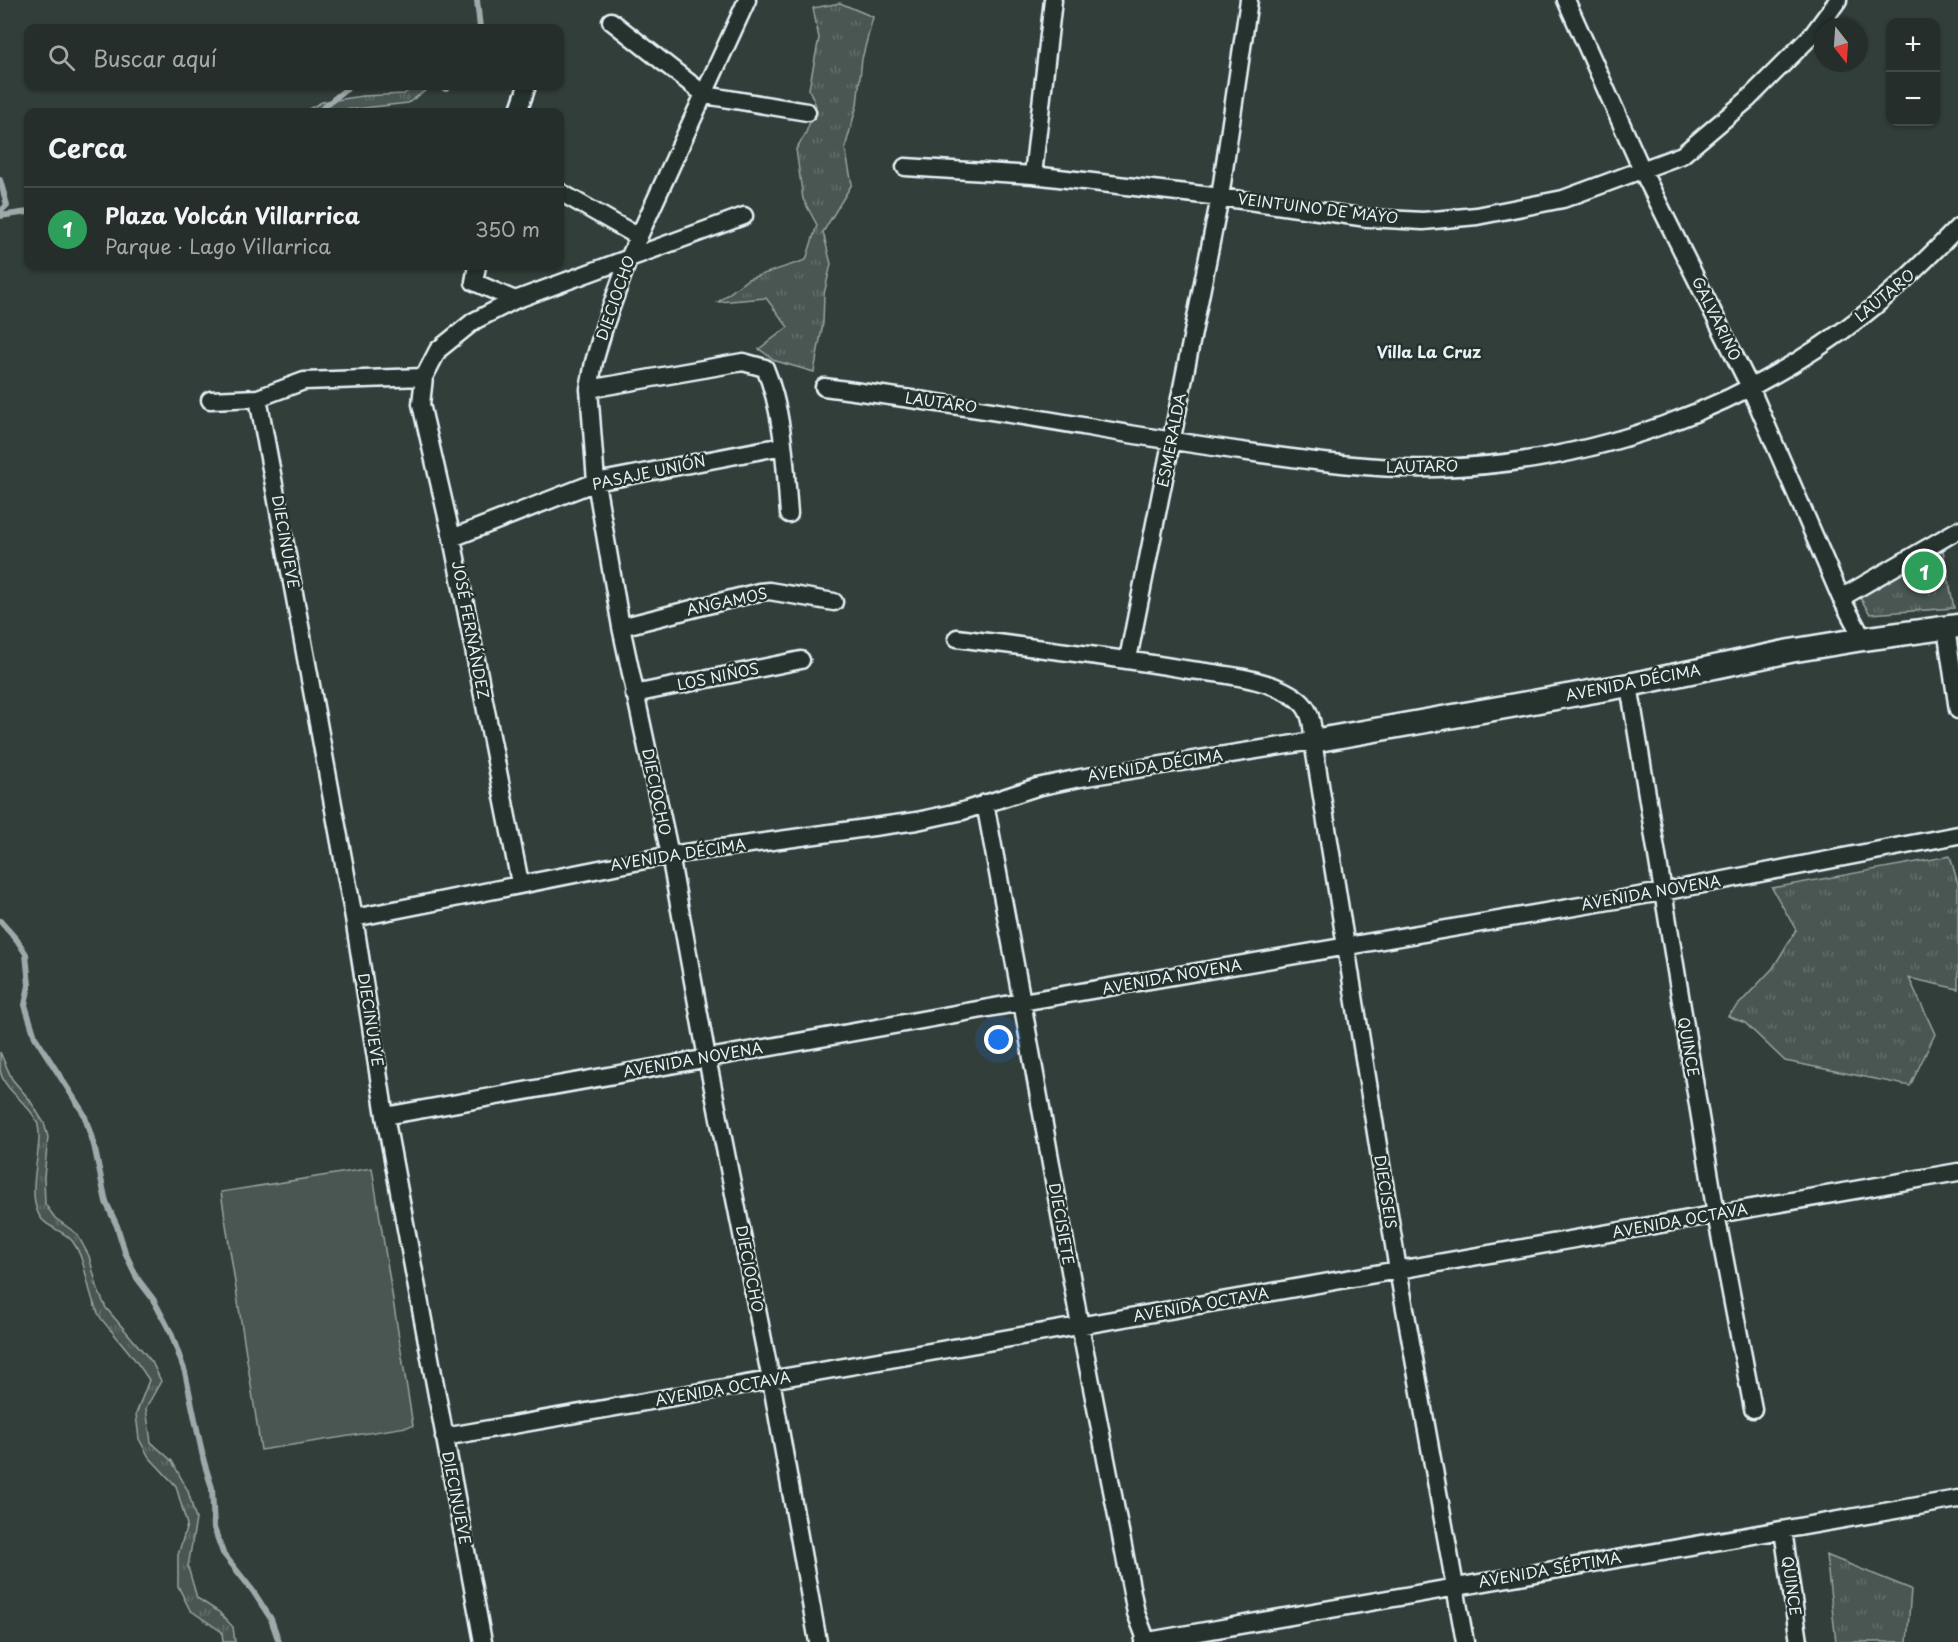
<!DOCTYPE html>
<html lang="es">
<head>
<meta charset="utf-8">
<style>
	:root { --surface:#262e2b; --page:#2e3633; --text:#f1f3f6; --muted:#a4a8a9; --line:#424a47; --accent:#1a73e8 }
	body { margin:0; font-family:"Playpen Sans",sans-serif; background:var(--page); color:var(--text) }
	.controls { position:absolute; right:18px; top:18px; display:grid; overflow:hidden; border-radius:12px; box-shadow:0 2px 4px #0004 }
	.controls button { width:54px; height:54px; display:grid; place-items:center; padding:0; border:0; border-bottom:2px solid var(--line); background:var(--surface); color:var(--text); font:30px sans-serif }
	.compass { position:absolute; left:1814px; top:18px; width:54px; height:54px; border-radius:50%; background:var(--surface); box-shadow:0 2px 4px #0004; rotate:163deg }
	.you { position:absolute; left:999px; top:1040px; width:21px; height:21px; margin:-15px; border:4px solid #fff; border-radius:50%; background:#1a73e8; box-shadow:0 0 0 9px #1a73e833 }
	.badge { display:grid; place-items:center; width:39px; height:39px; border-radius:50%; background:var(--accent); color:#fff; font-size:20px; font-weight:700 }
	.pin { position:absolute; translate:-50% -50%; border:3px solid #fff; box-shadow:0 2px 6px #0006 }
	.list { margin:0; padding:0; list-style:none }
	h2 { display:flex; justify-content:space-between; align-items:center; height:78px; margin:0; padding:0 24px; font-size:26px }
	h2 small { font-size:20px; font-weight:400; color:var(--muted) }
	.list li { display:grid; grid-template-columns:39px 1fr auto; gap:18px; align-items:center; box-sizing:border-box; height:84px; padding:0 24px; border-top:2px solid var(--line) }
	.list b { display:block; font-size:22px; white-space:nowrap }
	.list p { margin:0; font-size:20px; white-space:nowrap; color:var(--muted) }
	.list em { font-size:20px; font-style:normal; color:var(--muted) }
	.icon { flex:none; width:33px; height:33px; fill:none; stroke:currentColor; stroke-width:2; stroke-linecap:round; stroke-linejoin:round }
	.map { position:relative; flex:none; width:1958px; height:1642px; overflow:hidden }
	.search { position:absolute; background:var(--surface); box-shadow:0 2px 4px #0004; left:24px; top:24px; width:540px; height:66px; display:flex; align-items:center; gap:15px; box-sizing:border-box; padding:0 21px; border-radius:12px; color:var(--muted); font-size:22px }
	.panel { position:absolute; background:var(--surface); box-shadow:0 2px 4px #0004; left:24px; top:108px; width:540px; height:162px; border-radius:12px }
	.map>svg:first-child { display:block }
	.grass { fill:url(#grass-tufts); stroke:#98a4a4; stroke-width:1.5 }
	.pitch { fill:#495651; stroke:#98a4a4; stroke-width:1.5 }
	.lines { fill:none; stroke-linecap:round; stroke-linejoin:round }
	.stream { stroke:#9ea9ab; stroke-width:6 }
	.street-casing { stroke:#e8f1f8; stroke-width:21 }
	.secondary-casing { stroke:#e8f1f8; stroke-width:27 }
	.street { stroke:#26332d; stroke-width:16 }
	.secondary { stroke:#26332d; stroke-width:22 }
	.labels { text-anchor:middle; stroke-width:5; stroke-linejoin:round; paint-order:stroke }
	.street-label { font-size:15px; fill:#e8f1f8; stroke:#26332d }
	.neighbourhood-label { font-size:16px; font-weight:bold; fill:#e8f1f8; stroke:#26332d }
</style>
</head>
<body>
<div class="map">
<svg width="1958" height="1642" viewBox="0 0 1958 1642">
	<defs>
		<pattern id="grass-tufts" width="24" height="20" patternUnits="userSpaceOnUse" patternTransform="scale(1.5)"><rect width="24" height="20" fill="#495651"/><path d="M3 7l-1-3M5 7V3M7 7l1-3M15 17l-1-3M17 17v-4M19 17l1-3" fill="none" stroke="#636f6b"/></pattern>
	</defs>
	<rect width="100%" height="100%" fill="#323e39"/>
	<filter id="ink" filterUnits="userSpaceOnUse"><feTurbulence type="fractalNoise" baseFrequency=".0167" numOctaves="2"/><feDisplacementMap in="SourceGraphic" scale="12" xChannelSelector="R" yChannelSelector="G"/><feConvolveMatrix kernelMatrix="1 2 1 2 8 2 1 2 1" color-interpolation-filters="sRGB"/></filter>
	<g filter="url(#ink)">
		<!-- grass -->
		<path class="grass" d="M 840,3 L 873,17 L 862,59 L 857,105 L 845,148 L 852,184 L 823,232 L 831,264 L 824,294 L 823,323 L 814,372 L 776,361 L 759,349 L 788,327 L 766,298 L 718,302 L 748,279 L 806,260 L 817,225 L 803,199 L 796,149 L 805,135 L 816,106 L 809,89 L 819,38 L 813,8 Z
			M 415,86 L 429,86 L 429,88 L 408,103 L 355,109 L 327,110 L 322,112 L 303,112 L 322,102 L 363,96 L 404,94 Z
			M 1942,545 L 1954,608 L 1870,614 L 1859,596 Z
			M 1950,856 L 1958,884 L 1958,989 L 1909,978 L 1935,1034 L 1910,1086 L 1785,1061 L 1745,1023 L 1728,1016 L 1773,968 L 1796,930 L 1772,888 Z
			M 0,1052 L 12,1079 L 29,1099 L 44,1123 L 48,1137 L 44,1177 L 45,1204 L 55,1218 L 77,1234 L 89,1256 L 98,1290 L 106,1308 L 152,1362 L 161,1381 L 146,1408 L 151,1442 L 172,1461 L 188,1491 L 196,1519 L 188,1567 L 197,1598 L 219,1612 L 233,1627 L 235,1642 L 223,1642 L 222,1632 L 190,1610 L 178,1586 L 178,1555 L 187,1525 L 176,1486 L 149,1457 L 139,1439 L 136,1414 L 149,1380 C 140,1366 130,1353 119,1340 C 113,1332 104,1324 99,1315 C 86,1292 88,1264 73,1242 C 65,1230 44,1228 38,1213 C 26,1186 45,1144 37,1122 C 29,1102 4,1092 0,1070 C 0,1064 0,1057 0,1052 Z
			M 1826,1555 L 1911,1589 L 1907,1642 L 1836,1642 Z"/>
		<!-- pitch -->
		<path class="pitch" d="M 372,1168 L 413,1426 L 261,1450 L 221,1192 Z"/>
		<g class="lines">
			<!-- stream -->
			<path class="stream" d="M 477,0 L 480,28
				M 440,86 L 446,89 L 450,86
				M 318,112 L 350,86
				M 0,180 L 7,205 L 0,212
				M 0,216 L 28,212
				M 0,921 L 17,940 L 26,954 L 29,985 L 25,1005 L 35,1037 L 84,1114 L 94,1145 L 106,1202 L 117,1226 L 125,1252 L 137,1278 L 153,1299 L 171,1333 L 185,1372 L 204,1462 L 212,1488 L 214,1528 L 223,1553 L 253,1591 L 271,1619 L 279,1642"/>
			<defs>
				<path id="street" d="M 747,0 L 629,258 L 605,324 L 594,362 L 589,389 L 596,482 L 621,627 L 670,855 L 707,1058 L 771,1380 L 818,1642
					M 1566,0 L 1642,170 L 1750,387 L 1841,598 L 1863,639
					M 611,21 L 705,95 L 807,112
					M 518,112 L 527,86
					M 905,167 L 1033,175 L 1220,197 L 1367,218 L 1423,221 L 1477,216 L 1563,199 L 1682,155 L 1747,100 L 1813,34 L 1838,0
					M 1033,175 L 1053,0
					M 560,192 L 639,237
					M 477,266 L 474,282 L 515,300
					M 824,387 C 914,399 1004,412 1094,428 C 1150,438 1206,446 1262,454 C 1320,462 1378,470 1437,468 C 1591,464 1744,409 1865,314 C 1898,288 1928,258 1958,227
					M 589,389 L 743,362 L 765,368 C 784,414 785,465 789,514
					M 258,398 L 354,918 L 385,1116 L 483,1642
					M 210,400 L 258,398 L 304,381 L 424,377
					M 452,538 L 596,482 L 783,446
					M 1841,598 L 1958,530
					M 621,627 L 759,592 L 769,591 L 834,602
					M 1946,628 L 1958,710
					M 957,638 C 1033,648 1109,656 1184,669 C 1218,674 1277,678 1302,703 C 1312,713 1313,728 1313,741 L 1398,1270 L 1465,1642
					M 1128,659 L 1220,197 L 1249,0
					M 1629,685 L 1716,1214 L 1753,1409
					M 634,694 L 801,660
					M 985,803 L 1022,1002 L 1080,1326 L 1136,1613 L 1147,1642
					M 520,883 L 452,538 L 421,404 L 424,377 L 438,350 L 474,321 L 515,300 L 744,216
					M 354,918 L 670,855 L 917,821 L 963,811 L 1037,787 L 1080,778 L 1313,741
					M 385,1116 L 1022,1002 L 1662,892 L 1958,835
					M 444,1437 L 1958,1172
					M 1783,1530 L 1799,1642
					M 1143,1642 L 1958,1499"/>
				<path id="secondary" d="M 1313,741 L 1629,685 L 1790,651 L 1863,639 L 1958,626"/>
			</defs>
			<!-- street casing -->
			<use href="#street" class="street-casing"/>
			<!-- secondary casing -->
			<use href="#secondary" class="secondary-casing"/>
			<!-- street -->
			<use href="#street" class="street"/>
			<!-- secondary -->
			<use href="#secondary" class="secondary"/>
		</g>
	</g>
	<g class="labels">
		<!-- street labels -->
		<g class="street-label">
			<text transform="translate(1318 209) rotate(7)" y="5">VEINTUINO DE MAYO</text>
			<text transform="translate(1885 296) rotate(-40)" y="5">LAUTARO</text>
			<text transform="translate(616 298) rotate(-71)" y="5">DIECIOCHO</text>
			<text transform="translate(1716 319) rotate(64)" y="5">GALVARINO</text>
			<text transform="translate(941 403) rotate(8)" y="5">LAUTARO</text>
			<text transform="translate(1172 440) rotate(-79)" y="5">ESMERALDA</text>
			<text transform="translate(1422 467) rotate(-1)" y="5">LAUTARO</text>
			<text transform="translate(649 473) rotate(-12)" y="5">PASAJE UNIÓN</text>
			<text transform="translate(285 542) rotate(80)" y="5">DIECINUEVE</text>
			<text transform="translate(727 602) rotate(-12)" y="5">ANGAMOS</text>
			<text transform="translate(470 630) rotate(79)" y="5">JOSÉ FERNÁNDEZ</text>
			<text transform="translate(718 677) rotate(-12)" y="5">LOS NIÑOS</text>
			<text transform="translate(1633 683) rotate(-11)" y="5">AVENIDA DÉCIMA</text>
			<text transform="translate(1155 766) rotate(-9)" y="5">AVENIDA DÉCIMA</text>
			<text transform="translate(656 792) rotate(78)" y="5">DIECIOCHO</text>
			<text transform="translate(678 855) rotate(-9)" y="5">AVENIDA DÉCIMA</text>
			<text transform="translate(1651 893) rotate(-10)" y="5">AVENIDA NOVENA</text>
			<text transform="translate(1172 977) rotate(-10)" y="5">AVENIDA NOVENA</text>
			<text transform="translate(370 1020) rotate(81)" y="5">DIECINUEVE</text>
			<text transform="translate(1688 1047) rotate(80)" y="5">QUINCE</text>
			<text transform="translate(693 1060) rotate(-10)" y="5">AVENIDA NOVENA</text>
			<text transform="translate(1385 1192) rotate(81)" y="5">DIECISEIS</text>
			<text transform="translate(1680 1221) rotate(-10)" y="5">AVENIDA OCTAVA</text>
			<text transform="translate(1061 1224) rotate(80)" y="5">DIECISIETE</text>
			<text transform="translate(749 1269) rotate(79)" y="5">DIECIOCHO</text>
			<text transform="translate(1201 1305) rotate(-10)" y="5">AVENIDA OCTAVA</text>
			<text transform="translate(723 1389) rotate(-10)" y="5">AVENIDA OCTAVA</text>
			<text transform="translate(456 1498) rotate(79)" y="5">DIECINUEVE</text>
			<text transform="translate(1550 1570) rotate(-10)" y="5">AVENIDA SÉPTIMA</text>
			<text transform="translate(1791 1586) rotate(82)" y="5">QUINCE</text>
		</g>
		<!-- neighbourhood labels -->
		<g class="neighbourhood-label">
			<text x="1429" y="358">Villa La Cruz</text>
		</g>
	</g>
</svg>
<div class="controls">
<button>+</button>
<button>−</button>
</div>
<svg class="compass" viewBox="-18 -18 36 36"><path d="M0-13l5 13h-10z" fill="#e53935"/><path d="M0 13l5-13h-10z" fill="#a4a8a9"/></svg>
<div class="you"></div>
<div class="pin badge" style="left:1924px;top:571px;background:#2e9e5b">1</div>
<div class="search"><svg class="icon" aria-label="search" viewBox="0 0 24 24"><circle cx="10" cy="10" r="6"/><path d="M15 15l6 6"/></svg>Buscar aquí</div>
<section class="panel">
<h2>Cerca<small></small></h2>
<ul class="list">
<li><span class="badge" style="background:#2e9e5b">1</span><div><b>Plaza Volcán Villarrica</b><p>Parque · Lago Villarrica</p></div><em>350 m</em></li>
</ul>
</section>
</div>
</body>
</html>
